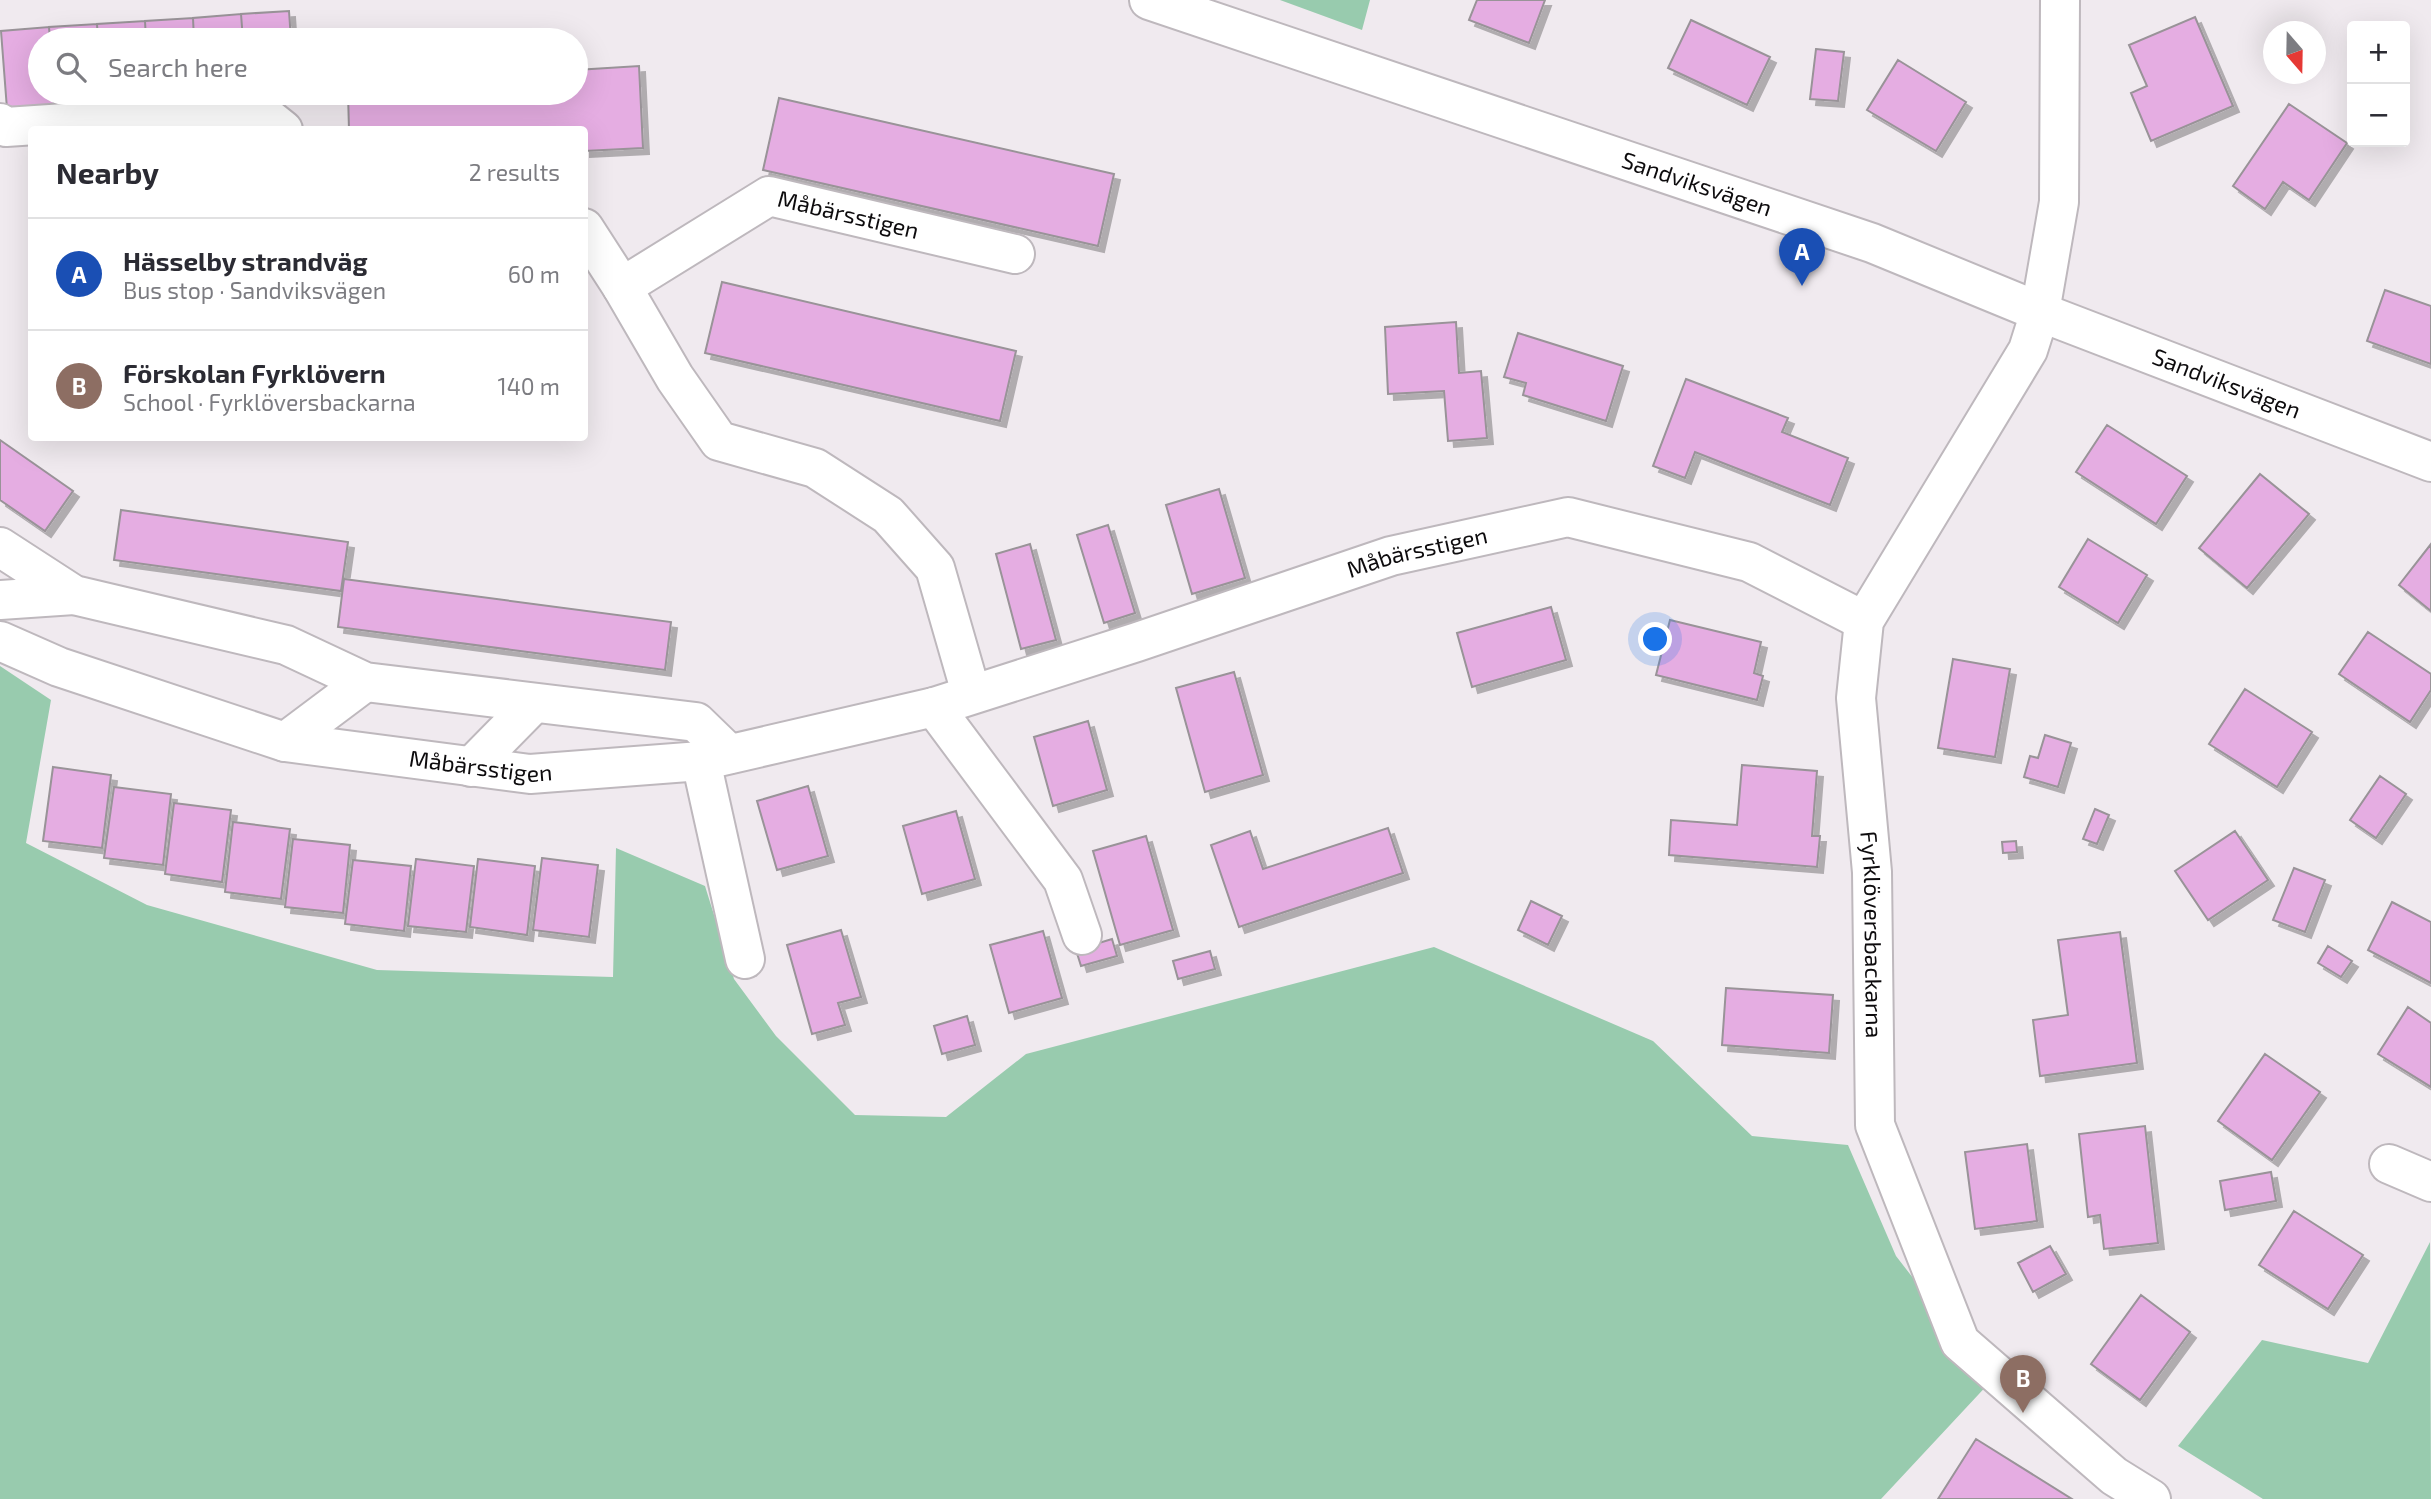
<!DOCTYPE html>
<html lang="en">
<head>
<meta charset="utf-8">
<style>
	:root { --surface:#fff; --page:#f2f2f3; --text:#2b2b33; --muted:#7c7c81; --line:#e1e1e2; --accent:#7c3aed }
	body { margin:0; font-family:"Exo 2",sans-serif; background:var(--page); color:var(--text) }
	.controls { position:absolute; right:21px; top:21px; display:grid; overflow:hidden; border-radius:7px; box-shadow:0 7px 28px #0002 }
	.controls button { width:63px; height:63px; display:grid; place-items:center; padding:0; border:0; border-bottom:2px solid var(--line); background:var(--surface); color:var(--text); font:35px sans-serif }
	.compass { position:absolute; left:2263px; top:21px; width:63px; height:63px; border-radius:50%; background:var(--surface); box-shadow:0 7px 28px #0002; rotate:160deg }
	.you { position:absolute; left:1656px; top:640px; width:24px; height:24px; margin:-18px; border:5px solid #fff; border-radius:50%; background:#1a73e8; box-shadow:0 0 0 10px #1a73e833 }
	.badge { display:grid; place-items:center; width:46px; height:46px; border-radius:50%; background:var(--accent); color:#fff; font-size:23px; font-weight:700 }
	.pin { position:absolute; translate:-50% -58px; filter:drop-shadow(0 2px 4px #0008) }
	.pin::after { content:''; position:absolute; top:37px; width:24px; height:21px; background:inherit; clip-path:polygon(0 0,100% 0,50% 100%) }
	.list { margin:0; padding:0; list-style:none }
	h2 { display:flex; justify-content:space-between; align-items:center; height:91px; margin:0; padding:0 28px; font-size:30px }
	h2 small { font-size:23px; font-weight:400; color:var(--muted) }
	.list li { display:grid; grid-template-columns:46px 1fr auto; gap:21px; align-items:center; box-sizing:border-box; height:112px; padding:0 28px; border-top:2px solid var(--line) }
	.list b { display:block; font-size:26px; white-space:nowrap }
	.list p { margin:0; font-size:23px; white-space:nowrap; color:var(--muted) }
	.list em { font-size:23px; font-style:normal; color:var(--muted) }
	.icon { flex:none; width:38px; height:38px; fill:none; stroke:currentColor; stroke-width:2; stroke-linecap:round; stroke-linejoin:round }
	.map { position:relative; flex:none; width:2431px; height:1499px; overflow:hidden }
	.search { position:absolute; background:var(--surface); box-shadow:0 7px 28px #0002; left:28px; top:28px; width:560px; height:77px; display:flex; align-items:center; gap:18px; box-sizing:border-box; padding:0 24px; border-radius:38px; color:var(--muted); font-size:26px }
	.panel { position:absolute; background:var(--surface); box-shadow:0 7px 28px #0002; left:28px; top:126px; width:560px; height:315px; border-radius:7px }
	.map>svg:first-child { display:block }
	.green { fill:#98cbae }
	.building { fill:#e5ade2; stroke:#999398; stroke-width:2; filter:url(#shadow) }
	.lines { fill:none; stroke-linecap:round; stroke-linejoin:round }
	.minor-casing { stroke:#beb8bd; stroke-width:42 }
	.minor { stroke:#fff; stroke-width:38 }
	.labels { text-anchor:middle; stroke-width:6; stroke-linejoin:round; paint-order:stroke }
	.street-label { font-size:23px; fill:#0d0b0d; stroke:#fff }
</style>
</head>
<body>
<div class="map">
<svg width="2431" height="1499" viewBox="0 0 2431 1499">
	<defs>
		<filter id="shadow"><feDropShadow dx="6" dy="6" stdDeviation="0" flood-color="#0004"/></filter>
	</defs>
	<rect width="100%" height="100%" fill="#f0eaef"/>
	<!-- green -->
	<path class="green" d="M 1280,0 L 1370,0 L 1362,30 Z
		M 0,666 L 51,700 L 26,843 L 147,905 L 377,970 L 613,977 L 616,848 L 705,886 L 734,979 L 776,1036 L 855,1115 L 946,1117 L 1026,1054 L 1434,947 L 1653,1041 L 1752,1136 L 1848,1145 L 1896,1256 L 1992,1380 L 1881,1499 L 0,1499 Z
		M 2430,1242 L 2431,1499 L 2263,1499 L 2178,1446 L 2262,1340 L 2368,1363 Z"/>
	<!-- building -->
	<path class="building" d="M 1477,0 L 1545,0 L 1529,43 L 1469,20 Z
		M 289,11 L 291,40 L 243,40 L 241,14 Z
		M 241,14 L 243,40 L 194,40 L 193,18 Z
		M 2195,17 L 2233,106 L 2151,141 L 2131,93 L 2147,86 L 2129,45 Z
		M 193,18 L 194,40 L 146,40 L 145,21 Z
		M 1691,20 L 1770,57 L 1747,105 L 1668,68 Z
		M 145,21 L 146,40 L 98,40 L 97,24 Z
		M 97,24 L 98,40 L 50,40 L 49,27 Z
		M 49,27 L 50,40 L 40,40 L 40,93 L 53,93 L 54,106 L 7,109 L 1,31 Z
		M 1816,49 L 1844,52 L 1838,101 L 1810,99 Z
		M 1898,60 L 1966,102 L 1936,151 L 1867,110 Z
		M 639,66 L 643,148 L 584,151 L 584,130 L 349,130 L 348,93 L 576,93 L 576,70 Z
		M 53,93 L 102,93 L 102,102 L 54,106 Z
		M 102,93 L 150,93 L 150,99 L 102,102 Z
		M 150,93 L 198,93 L 198,96 L 150,99 Z
		M 779,98 L 1114,174 L 1098,246 L 763,170 Z
		M 2289,104 L 2347,143 L 2309,200 L 2283,182 L 2265,209 L 2233,186 Z
		M 722,282 L 1016,351 L 1000,421 L 705,353 Z
		M 2385,290 L 2431,306 L 2431,364 L 2367,341 Z
		M 1456,322 L 1459,373 L 1481,371 L 1487,438 L 1448,441 L 1444,391 L 1388,394 L 1385,327 Z
		M 1518,333 L 1623,366 L 1606,421 L 1523,395 L 1526,383 L 1504,377 Z
		M 1686,379 L 1788,418 L 1782,432 L 1848,458 L 1830,505 L 1695,452 L 1685,478 L 1653,466 Z
		M 2107,425 L 2187,476 L 2156,524 L 2076,472 Z
		M 0,440 L 73,491 L 45,531 L 0,500 Z
		M 2260,474 L 2309,514 L 2247,588 L 2199,548 Z
		M 1219,489 L 1245,578 L 1192,594 L 1166,505 Z
		M 121,510 L 348,542 L 341,591 L 114,560 Z
		M 1108,525 L 1135,613 L 1104,623 L 1077,535 Z
		M 2088,539 L 2147,575 L 2118,623 L 2059,587 Z
		M 1030,544 L 1056,640 L 1021,649 L 996,554 Z
		M 2431,544 L 2431,611 L 2399,585 Z
		M 344,579 L 671,622 L 665,670 L 338,627 Z
		M 1551,607 L 1566,660 L 1472,687 L 1457,633 Z
		M 1670,620 L 1761,642 L 1754,673 L 1763,676 L 1757,700 L 1656,675 Z
		M 2368,632 L 2431,674 L 2431,690 L 2410,722 L 2339,674 Z
		M 1953,659 L 2010,669 L 1995,757 L 1938,748 Z
		M 1234,672 L 1263,775 L 1205,792 L 1176,688 Z
		M 2245,689 L 2312,732 L 2277,787 L 2209,744 Z
		M 1088,721 L 1107,790 L 1053,806 L 1034,737 Z
		M 2045,735 L 2071,743 L 2058,787 L 2024,777 L 2030,756 L 2038,758 Z
		M 1742,765 L 1817,771 L 1812,836 L 1820,836 L 1817,867 L 1669,855 L 1671,820 L 1737,825 Z
		M 53,767 L 111,775 L 102,848 L 43,841 Z
		M 2380,776 L 2406,794 L 2376,838 L 2350,820 Z
		M 808,786 L 828,856 L 777,870 L 757,801 Z
		M 114,787 L 171,794 L 163,865 L 104,858 Z
		M 174,803 L 231,810 L 222,882 L 165,874 Z
		M 2095,809 L 2109,815 L 2097,844 L 2083,839 Z
		M 956,811 L 975,879 L 922,894 L 903,826 Z
		M 233,822 L 290,829 L 281,899 L 225,892 Z
		M 1388,828 L 1403,873 L 1239,927 L 1211,845 L 1250,831 L 1263,869 Z
		M 2235,831 L 2268,880 L 2208,920 L 2175,871 Z
		M 1146,836 L 1173,930 L 1120,945 L 1093,851 Z
		M 293,839 L 350,845 L 343,913 L 285,907 Z
		M 2016,841 L 2017,852 L 2003,853 L 2002,842 Z
		M 542,858 L 598,865 L 589,937 L 533,930 Z
		M 416,859 L 474,866 L 466,932 L 408,926 Z
		M 478,859 L 535,866 L 527,935 L 470,927 Z
		M 353,860 L 411,866 L 404,931 L 345,924 Z
		M 2294,868 L 2325,880 L 2305,932 L 2273,920 Z
		M 1531,901 L 1562,916 L 1548,945 L 1518,930 Z
		M 2392,902 L 2431,922 L 2431,983 L 2368,950 Z
		M 841,930 L 861,997 L 838,1003 L 845,1025 L 812,1034 L 787,945 Z
		M 1043,931 L 1062,998 L 1009,1013 L 990,945 Z
		M 2120,932 L 2137,1063 L 2040,1076 L 2033,1020 L 2068,1015 L 2058,940 Z
		M 1112,939 L 1117,956 L 1081,966 L 1076,950 Z
		M 2328,946 L 2352,961 L 2341,977 L 2318,963 Z
		M 1210,951 L 1215,969 L 1178,979 L 1173,961 Z
		M 1726,988 L 1833,995 L 1829,1053 L 1722,1045 Z
		M 2408,1007 L 2431,1023 L 2431,1087 L 2378,1054 Z
		M 967,1016 L 975,1045 L 942,1054 L 934,1026 Z
		M 2265,1054 L 2320,1092 L 2272,1160 L 2218,1121 Z
		M 2145,1126 L 2158,1243 L 2104,1249 L 2100,1215 L 2088,1217 L 2079,1134 Z
		M 2027,1144 L 2037,1221 L 1975,1229 L 1965,1152 Z
		M 2271,1172 L 2276,1201 L 2225,1210 L 2220,1181 Z
		M 2294,1211 L 2363,1255 L 2328,1309 L 2259,1265 Z
		M 2050,1246 L 2066,1274 L 2033,1292 L 2018,1263 Z
		M 2141,1295 L 2190,1332 L 2140,1400 L 2091,1364 Z
		M 1976,1439 L 2072,1499 L 1938,1499 Z"/>
	<g class="lines">
		<defs>
			<g id="minor">
				<path id="s1" d="M 1149,0 L 1872,243 L 2040,312 L 2431,462"/>
				<path id="s2" d="M 2060,0 L 2059,202 L 2040,312 L 2028,350 L 1864,621 L 1856,698 L 1872,872 L 1875,1125 L 1960,1342 L 2114,1476 L 2151,1499"/>
				<path d="M 0,123 L 6,127 L 258,110 L 283,130"/>
				<path d="M 584,228 L 622,287"/>
				<path d="M 0,547 L 74,595 L 286,645 L 365,682 L 696,722 L 729,754"/>
				<path d="M 0,600 L 74,595"/>
				<path id="s3" d="M 0,641 L 59,667 L 285,742 L 530,774 L 701,761 L 934,707 L 1137,642 L 1391,556 L 1568,517 L 1749,562 L 1864,621"/>
				<path id="s4" d="M 971,693 L 935,568 L 888,515 L 815,468 L 719,441 L 675,378 L 622,287 L 769,196 L 1015,254"/>
				<path d="M 934,707 L 1063,880 L 1082,935"/>
				<path d="M 285,742 L 365,682"/>
				<path d="M 701,761 L 745,959"/>
				<path d="M 471,767 L 534,703"/>
				<path d="M 2389,1164 L 2431,1182"/>
			</g>
		</defs>
		<!-- minor casing -->
		<use href="#minor" class="minor-casing"/>
		<!-- minor -->
		<use href="#minor" class="minor"/>
	</g>
	<g class="labels">
		<!-- street labels -->
		<g class="street-label">
			<text dy="8" stroke="none"><textPath href="#s1" startOffset="578">Sandviksvägen</textPath></text>
			<text dy="8" stroke="none"><textPath href="#s4" startOffset="824">Måbärsstigen</textPath></text>
			<text dy="8" stroke="none"><textPath href="#s1" startOffset="1144">Sandviksvägen</textPath></text>
			<text dy="8" stroke="none"><textPath href="#s3" startOffset="1468">Måbärsstigen</textPath></text>
			<text dy="8" stroke="none"><textPath href="#s3" startOffset="500">Måbärsstigen</textPath></text>
			<text dy="8" stroke="none"><textPath href="#s2" startOffset="985">Fyrklöversbackarna</textPath></text>
		</g>
	</g>
</svg>
<div class="controls">
<button>+</button>
<button>−</button>
</div>
<svg class="compass" viewBox="-18 -18 36 36"><path d="M0-13l5 13h-10z" fill="#e53935"/><path d="M0 13l5-13h-10z" fill="#7c7c81"/></svg>
<div class="you"></div>
<div class="pin badge" style="left:1802px;top:286px;background:#1a4fb4">A</div>
<div class="pin badge" style="left:2023px;top:1413px;background:#8d6e63">B</div>
<div class="search"><svg class="icon" aria-label="search" viewBox="0 0 24 24"><circle cx="10" cy="10" r="6"/><path d="M15 15l6 6"/></svg>Search here</div>
<section class="panel">
<h2>Nearby<small>2 results</small></h2>
<ul class="list">
<li><span class="badge" style="background:#1a4fb4">A</span><div><b>Hässelby strandväg</b><p>Bus stop · Sandviksvägen</p></div><em>60 m</em></li>
<li><span class="badge" style="background:#8d6e63">B</span><div><b>Förskolan Fyrklövern</b><p>School · Fyrklöversbackarna</p></div><em>140 m</em></li>
</ul>
</section>
</div>
</body>
</html>
